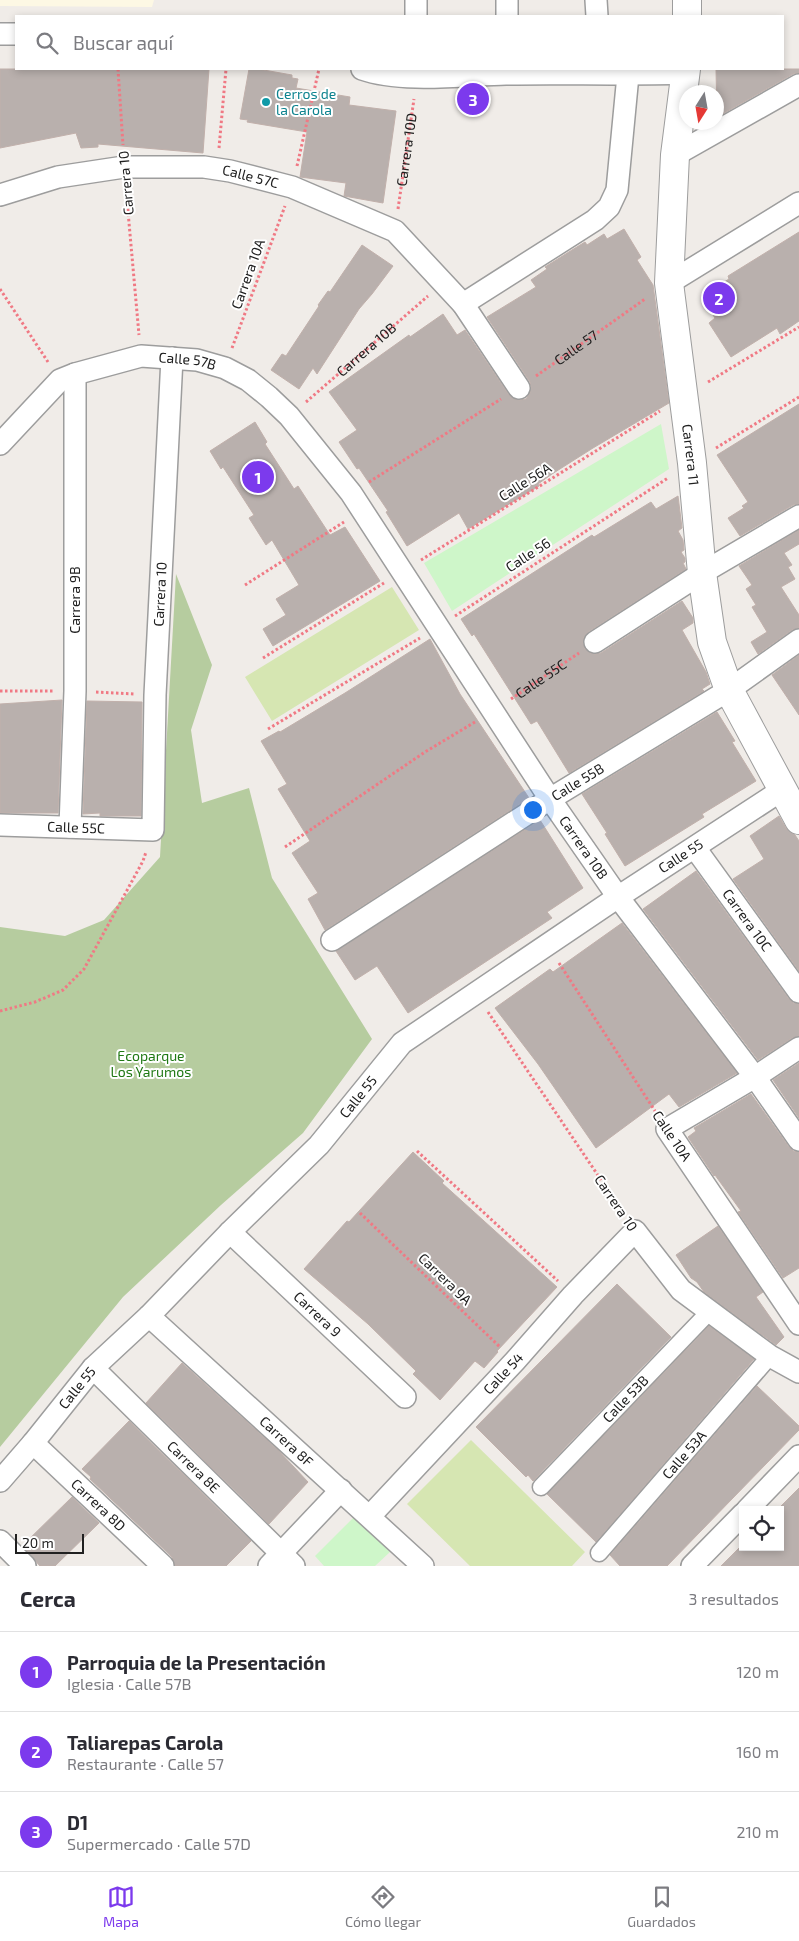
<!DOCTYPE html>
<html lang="es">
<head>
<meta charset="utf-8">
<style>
	:root { --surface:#fff; --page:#f7f7f7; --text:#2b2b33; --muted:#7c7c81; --line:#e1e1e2; --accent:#7c3aed }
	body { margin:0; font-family:"Exo 2",sans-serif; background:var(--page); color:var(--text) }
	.controls { position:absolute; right:15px; bottom:15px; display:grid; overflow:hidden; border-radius:0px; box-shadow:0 2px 8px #0003 }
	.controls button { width:45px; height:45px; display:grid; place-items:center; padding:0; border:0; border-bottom:1px solid var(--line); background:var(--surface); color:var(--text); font:25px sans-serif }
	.compass { position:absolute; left:679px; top:85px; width:45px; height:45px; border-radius:50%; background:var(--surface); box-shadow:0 2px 8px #0003; rotate:191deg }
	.scale { position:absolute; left:15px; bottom:12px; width:69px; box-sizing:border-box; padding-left:5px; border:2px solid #202020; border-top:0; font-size:14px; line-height:18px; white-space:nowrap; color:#202020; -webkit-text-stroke:4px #fff; paint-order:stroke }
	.you { position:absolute; left:532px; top:809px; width:18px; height:18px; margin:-12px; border:4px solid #fff; border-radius:50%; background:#1a73e8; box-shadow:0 0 0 8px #1a73e833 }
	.badge { display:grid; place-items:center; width:32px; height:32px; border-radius:50%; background:var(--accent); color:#fff; font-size:16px; font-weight:700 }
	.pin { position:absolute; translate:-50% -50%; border:2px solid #fff; box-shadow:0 1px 5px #0006 }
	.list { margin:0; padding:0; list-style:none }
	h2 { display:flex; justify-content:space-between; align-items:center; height:65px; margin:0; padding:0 20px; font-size:21px }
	h2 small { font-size:16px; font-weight:400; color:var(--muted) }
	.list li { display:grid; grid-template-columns:32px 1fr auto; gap:15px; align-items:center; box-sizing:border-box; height:80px; padding:0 20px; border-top:1px solid var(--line) }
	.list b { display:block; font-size:19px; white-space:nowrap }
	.list p { margin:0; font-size:16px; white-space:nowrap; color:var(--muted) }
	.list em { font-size:16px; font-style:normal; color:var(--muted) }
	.icon { flex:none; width:28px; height:28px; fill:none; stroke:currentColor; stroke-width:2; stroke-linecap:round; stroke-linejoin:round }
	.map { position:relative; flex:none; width:799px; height:1566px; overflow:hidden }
	.search { position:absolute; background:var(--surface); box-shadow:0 2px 8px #0003; left:15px; right:15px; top:15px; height:55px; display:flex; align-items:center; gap:12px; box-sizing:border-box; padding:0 18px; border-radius:0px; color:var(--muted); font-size:19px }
	.sheet { height:305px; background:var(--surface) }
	nav { display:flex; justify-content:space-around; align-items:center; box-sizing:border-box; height:70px; border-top:1px solid var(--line); background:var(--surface); font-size:14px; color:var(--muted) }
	nav a { display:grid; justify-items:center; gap:2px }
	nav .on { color:var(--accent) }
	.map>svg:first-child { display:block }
	.education { fill:#fdf8e4 }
	.grass { fill:#d6e6b2 }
	.forest { fill:#b6cc9f }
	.park { fill:#cef6c9 }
	.building { fill:#b9b0ad; stroke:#c1b0ab }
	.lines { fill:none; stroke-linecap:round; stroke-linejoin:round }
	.pedestrian-casing { stroke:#9d9d9d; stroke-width:19 }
	.minor-casing { stroke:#9d9d9d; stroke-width:24 }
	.tertiary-casing { stroke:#9d9d9d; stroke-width:30 }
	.path { stroke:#f07984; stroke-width:3; stroke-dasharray:2.5 2.5; stroke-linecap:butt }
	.pedestrian { stroke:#fff; stroke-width:16 }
	.minor { stroke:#fff; stroke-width:21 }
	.tertiary { stroke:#fff; stroke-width:28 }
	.culture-dot { fill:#0f9aa8; stroke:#fff; stroke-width:2 }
	.labels { text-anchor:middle; stroke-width:4; stroke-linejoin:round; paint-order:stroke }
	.culture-label { font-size:14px; fill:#0d838f; stroke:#fff; text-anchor:start }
	.street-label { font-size:14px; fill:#202020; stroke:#fff }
	.park-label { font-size:14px; fill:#207914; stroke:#fff }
</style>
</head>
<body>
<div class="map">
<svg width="799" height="1566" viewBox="0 0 799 1566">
	<rect width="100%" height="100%" fill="#f0ece8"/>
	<!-- education -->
	<path class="education" d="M 0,0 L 154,0 L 152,7 L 0,6 Z"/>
	<!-- grass -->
	<path class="grass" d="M 392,587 L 419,630 L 272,721 L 245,677 Z
		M 471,1440 L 585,1552 L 572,1566 L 470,1566 L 407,1504 Z"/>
	<!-- forest -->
	<path class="forest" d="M 176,574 L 212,665 L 191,730 L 202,803 L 249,788 L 272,878 L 372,1039 L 303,1133 L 221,1205 L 123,1297 L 0,1447 L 0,927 L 65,936 L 104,920 L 160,857 Z"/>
	<!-- park -->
	<path class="park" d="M 661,424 L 669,469 L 452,611 L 424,563 Z
		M 355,1516 L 390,1552 L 375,1566 L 324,1566 L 315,1556 Z"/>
	<!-- building -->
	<path class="building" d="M 0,69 L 209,69 L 203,153 L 98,144 L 98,147 L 81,148 L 76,133 L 0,148 Z
		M 249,69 L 258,69 L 292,75 L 292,78 L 298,79 L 296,88 L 350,97 L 349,105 L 396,111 L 383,203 L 344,196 L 346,183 L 300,177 L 307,132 L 247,122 L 248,120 L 240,119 Z
		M 716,69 L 799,69 L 799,73 L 793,74 L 717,117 Z
		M 624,229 L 641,257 L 637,260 L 653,285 L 669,403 L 593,448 L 552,474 L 538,484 L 539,486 L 468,529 L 459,513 L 407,546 L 386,512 L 388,511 L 359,468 L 357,469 L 339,442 L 357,430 L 329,392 L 409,335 L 410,337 L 443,314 L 457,335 L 465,330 L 509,395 L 514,399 L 520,400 L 526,399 L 530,393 L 531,387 L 530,382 L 487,317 L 536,287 L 531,280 L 547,269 L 545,267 L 572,250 L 585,242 L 587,245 L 604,234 L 607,239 Z
		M 799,232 L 799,321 L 780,334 L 777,328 L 731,357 L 709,323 L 715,318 L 704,301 L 716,293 L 713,289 L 729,279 L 728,276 Z
		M 362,245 L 393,266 L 372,294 L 359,309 L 317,374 L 313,368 L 299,389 L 271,370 L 282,354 L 286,356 L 319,306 L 318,305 L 328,291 L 330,292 Z
		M 799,404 L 799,504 L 793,505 L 740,536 L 728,518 L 744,508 L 742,506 L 748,502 L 717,455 Z
		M 255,422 L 267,442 L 265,444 L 294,489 L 298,486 L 330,535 L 345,527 L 380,581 L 273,646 L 263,629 L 286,615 L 276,599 L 299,585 L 272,540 L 266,545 L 249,518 L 254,515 L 223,467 L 221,469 L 210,451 Z
		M 678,496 L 682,528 L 678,531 L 683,540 L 684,550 L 681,552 L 685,558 L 685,562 L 683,563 L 686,569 L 588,632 L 584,637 L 583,643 L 585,649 L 590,653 L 595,654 L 601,653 L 682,601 L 693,618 L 693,623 L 682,630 L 706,672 L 710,684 L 702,689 L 704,691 L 569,773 L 537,721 L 531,724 L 474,634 L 472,636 L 461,619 L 592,535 L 594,537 L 651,502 L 656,509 Z
		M 799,530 L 799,544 L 784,553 L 792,565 L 788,567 L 795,579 L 781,587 L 799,615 L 799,628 L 792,630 L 758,654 L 751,642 L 767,632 L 752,607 L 756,605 L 746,589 L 752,585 L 739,566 Z
		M 430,639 L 460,694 L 529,798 L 325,930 L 308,899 L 318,893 L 292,853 L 310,841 L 278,789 L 287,784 L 261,741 L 279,731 L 280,732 L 345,693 Z
		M 799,655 L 799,715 L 772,675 Z
		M 62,700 L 58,813 L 0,813 L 0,704 Z
		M 87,701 L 142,702 L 141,816 L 100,816 L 100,813 L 83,814 Z
		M 717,712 L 735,741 L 732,742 L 756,781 L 702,814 L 704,817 L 625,866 L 605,834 L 607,833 L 582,794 Z
		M 779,816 L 786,828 L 795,835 L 799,841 L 799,971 L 733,879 L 764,859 L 750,836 Z
		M 540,820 L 583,888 L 547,912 L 552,918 L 408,1013 L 377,966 L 355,980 L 336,951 Z
		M 696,871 L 789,999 L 793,1003 L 799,1004 L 799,1036 L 792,1038 L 758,1060 L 643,909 Z
		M 622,923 L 737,1073 L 679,1107 L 669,1094 L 596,1148 L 538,1064 L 495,1008 L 550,969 L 553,972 Z
		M 799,1063 L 799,1118 L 773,1080 Z
		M 751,1094 L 789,1147 L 793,1151 L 799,1152 L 799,1268 L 783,1278 L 738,1212 L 741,1211 L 715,1175 L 714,1176 L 688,1137 L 696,1131 L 694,1128 Z
		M 413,1152 L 444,1181 L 442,1183 L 557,1287 L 497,1351 L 498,1352 L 484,1368 L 475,1361 L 440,1400 L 413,1374 L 416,1371 L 368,1324 L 304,1269 L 347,1221 L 349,1222 Z
		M 718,1226 L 763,1292 L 756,1297 L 784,1337 L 776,1345 L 704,1292 L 697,1282 L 691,1278 L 676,1255 Z
		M 617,1284 L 671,1337 L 533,1481 L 528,1475 L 526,1477 L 476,1427 Z
		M 709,1326 L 754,1359 L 596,1542 L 547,1494 Z
		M 182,1363 L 278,1450 L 308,1482 L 269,1524 L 146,1403 Z
		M 757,1386 L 799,1426 L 799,1430 L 667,1566 L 620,1566 L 610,1555 Z
		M 129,1421 L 251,1541 L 226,1566 L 175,1566 L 172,1557 L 90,1479 L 91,1477 L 82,1469 Z
		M 799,1488 L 799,1566 L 721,1566 L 740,1547 L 780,1547 L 780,1507 Z
		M 72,1497 L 99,1523 L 55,1566 L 40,1566 L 22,1546 Z"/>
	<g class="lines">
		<defs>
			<g id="pedestrian">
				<path id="s5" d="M 541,1487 L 710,1311"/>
				<path id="s6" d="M 599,1553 L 770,1356"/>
			</g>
			<g id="minor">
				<path d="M 416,0 L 416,16"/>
				<path d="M 507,0 L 507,16"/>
				<path d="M 596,0 L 597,16"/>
				<path d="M 0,34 L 16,34"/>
				<path d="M 362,69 C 402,83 463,75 506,74 C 566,73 626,75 686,73"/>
				<path d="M 675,155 L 799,85"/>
				<path id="s7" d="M 0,195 L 58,177 L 124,167 L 204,167 L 230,171 L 292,187 L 395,231 L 463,304 L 519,388"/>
				<path d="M 669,283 L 799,203"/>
				<path d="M 463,304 L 595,220 L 609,207 L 617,190 L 628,75"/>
				<path id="s8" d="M 0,444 L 60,380 L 75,374 L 141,356 L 197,360 L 225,368 L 248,380 L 269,397 L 289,416 L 351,493 L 550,799 L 618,897 L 755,1077 L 799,1140"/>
				<path d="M 595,642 L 702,573 L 799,516"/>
				<path id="s9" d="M 0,825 L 153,830 L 155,695 L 172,358"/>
				<path d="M 70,827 L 75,691 L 75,374"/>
				<path id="s10" d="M 695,848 L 799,992"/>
				<path id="s11" d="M 332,940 L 550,799 L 729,690 L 799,640"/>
				<path d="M 799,1048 L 755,1077 L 667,1129 L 799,1324"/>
				<path id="s12" d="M 230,1232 L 405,1397"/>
				<path id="s13" d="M 149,1316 L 423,1566"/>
				<path id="s14" d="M 93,1368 L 294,1566"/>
				<path id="s15" d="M 33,1443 L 163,1566"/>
				<path id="s16" d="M 0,1481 L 33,1443 L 93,1368 L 149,1316 L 230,1232 L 319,1145 L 402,1043 L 618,897 L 782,790"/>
				<path d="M 747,1510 L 799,1456"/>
				<path id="s17" d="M 370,1516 L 515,1361 L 573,1295 L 635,1231 L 681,1290 L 770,1356 L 799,1372"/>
				<path d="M 0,1541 L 25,1566"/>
				<path d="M 269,1566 L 341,1490"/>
				<path d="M 692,1566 L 743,1514"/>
			</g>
			<g id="tertiary">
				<path d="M 687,16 L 687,0"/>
				<path id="s18" d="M 686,69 L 675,155 L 669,283 L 692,463 L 702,573 L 712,642 L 729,690 L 799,820"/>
			</g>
		</defs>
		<!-- pedestrian casing -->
		<use href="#pedestrian" class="pedestrian-casing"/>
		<!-- minor casing -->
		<use href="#minor" class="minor-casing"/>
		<!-- tertiary casing -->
		<use href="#tertiary" class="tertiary-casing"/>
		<!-- path -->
		<g class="path">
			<path d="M 118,69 L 123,145"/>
			<path d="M 219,148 L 226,69"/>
			<path d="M 297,166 L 319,69"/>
			<path d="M 126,189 L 139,335"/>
			<path id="s1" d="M 398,209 L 414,99"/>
			<path d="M 0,289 L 48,362"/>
			<path d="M 232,348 L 285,206"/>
			<path id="s2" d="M 536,376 L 645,299"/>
			<path d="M 708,382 L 799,327"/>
			<path id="s3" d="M 306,402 L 428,296"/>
			<path d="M 716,448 L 799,397"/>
			<path d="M 369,482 L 501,399"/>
			<path d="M 421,560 L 660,411"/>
			<path d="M 245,585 L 344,522"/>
			<path d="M 455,616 L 668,478"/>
			<path d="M 263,658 L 384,583"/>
			<path d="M 0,691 L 55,691"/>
			<path d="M 96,692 L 135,694"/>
			<path id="s4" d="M 511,699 L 579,653"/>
			<path d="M 268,729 L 420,638"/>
			<path d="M 285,847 L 425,752 L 475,722"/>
			<path d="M 559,963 L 655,1111"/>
			<path d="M 0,1011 L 35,1002 L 63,990 L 84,969 L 143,861 L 146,852"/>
			<path d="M 488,1012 L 624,1214"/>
			<path d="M 417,1151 L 558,1281"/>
			<path d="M 360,1213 L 500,1347"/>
		</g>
		<!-- pedestrian -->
		<use href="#pedestrian" class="pedestrian"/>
		<!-- minor -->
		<use href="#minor" class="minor"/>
		<!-- tertiary -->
		<use href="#tertiary" class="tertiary"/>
	</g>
	<!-- markers -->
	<circle class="culture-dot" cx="266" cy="102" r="5"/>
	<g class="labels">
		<!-- culture labels -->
		<g class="culture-label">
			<text x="276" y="99">Cerros de<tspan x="276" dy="16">la Carola</tspan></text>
		</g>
		<!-- street labels -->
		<g class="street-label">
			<text dy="5" stroke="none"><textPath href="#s1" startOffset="60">Carrera 10D</textPath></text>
			<text dy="5" stroke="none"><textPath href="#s7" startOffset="255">Calle 57C</textPath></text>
			<text transform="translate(126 183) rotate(-95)" y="5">Carrera 10</text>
			<text transform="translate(248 274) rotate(-70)" y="5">Carrera 10A</text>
			<text dy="5" stroke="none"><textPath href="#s2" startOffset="49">Calle 57</textPath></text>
			<text dy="5" stroke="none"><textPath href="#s3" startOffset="80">Carrera 10B</textPath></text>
			<text dy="5" stroke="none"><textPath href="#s8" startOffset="219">Calle 57B</textPath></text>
			<text dy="5" stroke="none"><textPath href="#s18" startOffset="388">Carrera 11</textPath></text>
			<text transform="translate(525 482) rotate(-32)" y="5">Calle 56A</text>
			<text transform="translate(528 555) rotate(-33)" y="5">Calle 56</text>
			<text dy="5" stroke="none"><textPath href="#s9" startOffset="389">Carrera 10</textPath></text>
			<text transform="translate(75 600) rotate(-90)" y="5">Carrera 9B</text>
			<text dy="5" stroke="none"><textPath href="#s4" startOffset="36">Calle 55C</textPath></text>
			<text dy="5" stroke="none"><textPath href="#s11" startOffset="292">Calle 55B</textPath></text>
			<text dy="5" stroke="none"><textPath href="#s9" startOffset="76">Calle 55C</textPath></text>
			<text dy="5" stroke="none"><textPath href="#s8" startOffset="861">Carrera 10B</textPath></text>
			<text dy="5" stroke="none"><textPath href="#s16" startOffset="931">Calle 55</textPath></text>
			<text dy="5" stroke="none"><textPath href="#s10" startOffset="89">Carrera 10C</textPath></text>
			<text dy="5" stroke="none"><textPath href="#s16" startOffset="526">Calle 55</textPath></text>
			<text transform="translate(672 1136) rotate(56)" y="5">Calle 10A</text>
			<text transform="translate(616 1203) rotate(56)" y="5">Carrera 10</text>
			<text transform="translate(445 1279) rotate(44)" y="5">Carrera 9A</text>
			<text dy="5" stroke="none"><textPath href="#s12" startOffset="120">Carrera 9</textPath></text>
			<text dy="5" stroke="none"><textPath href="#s17" startOffset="195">Calle 54</textPath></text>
			<text dy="5" stroke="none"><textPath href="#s16" startOffset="121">Calle 55</textPath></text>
			<text dy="5" stroke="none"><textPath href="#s5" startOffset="122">Calle 53B</textPath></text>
			<text dy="5" stroke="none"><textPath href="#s13" startOffset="186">Carrera 8F</textPath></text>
			<text dy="5" stroke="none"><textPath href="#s6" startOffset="130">Calle 53A</textPath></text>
			<text dy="5" stroke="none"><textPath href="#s14" startOffset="141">Carrera 8E</textPath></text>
			<text dy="5" stroke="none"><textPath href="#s15" startOffset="90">Carrera 8D</textPath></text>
		</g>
		<!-- park labels -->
		<g class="park-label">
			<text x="151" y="1061">Ecoparque<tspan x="151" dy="16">Los Yarumos</tspan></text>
		</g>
	</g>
</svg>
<div class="controls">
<button><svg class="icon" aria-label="locate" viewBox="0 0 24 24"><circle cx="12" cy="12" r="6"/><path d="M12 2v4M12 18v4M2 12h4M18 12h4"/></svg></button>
</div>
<svg class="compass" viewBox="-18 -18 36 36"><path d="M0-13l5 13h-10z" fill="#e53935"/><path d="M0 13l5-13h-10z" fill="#7c7c81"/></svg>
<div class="scale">20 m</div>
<div class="you"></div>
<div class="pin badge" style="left:258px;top:477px">1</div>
<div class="pin badge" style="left:719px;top:298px">2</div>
<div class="pin badge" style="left:473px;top:99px">3</div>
<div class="search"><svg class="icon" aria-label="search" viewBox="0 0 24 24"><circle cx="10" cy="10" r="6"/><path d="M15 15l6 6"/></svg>Buscar aquí</div>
</div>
<section class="sheet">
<h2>Cerca<small>3 resultados</small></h2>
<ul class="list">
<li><span class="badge">1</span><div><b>Parroquia de la Presentación</b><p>Iglesia · Calle 57B</p></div><em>120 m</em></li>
<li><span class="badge">2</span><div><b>Taliarepas Carola</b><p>Restaurante · Calle 57</p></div><em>160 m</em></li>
<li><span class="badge">3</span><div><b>D1</b><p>Supermercado · Calle 57D</p></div><em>210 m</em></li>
</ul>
</section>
<nav>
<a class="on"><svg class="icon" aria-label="map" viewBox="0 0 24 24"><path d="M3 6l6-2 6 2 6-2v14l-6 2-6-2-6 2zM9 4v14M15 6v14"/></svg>Mapa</a>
<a><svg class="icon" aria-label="directions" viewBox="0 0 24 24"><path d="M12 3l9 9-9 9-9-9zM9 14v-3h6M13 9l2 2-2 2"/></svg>Cómo llegar</a>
<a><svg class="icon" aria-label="saved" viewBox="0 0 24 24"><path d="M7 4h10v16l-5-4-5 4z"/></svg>Guardados</a>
</nav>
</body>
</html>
